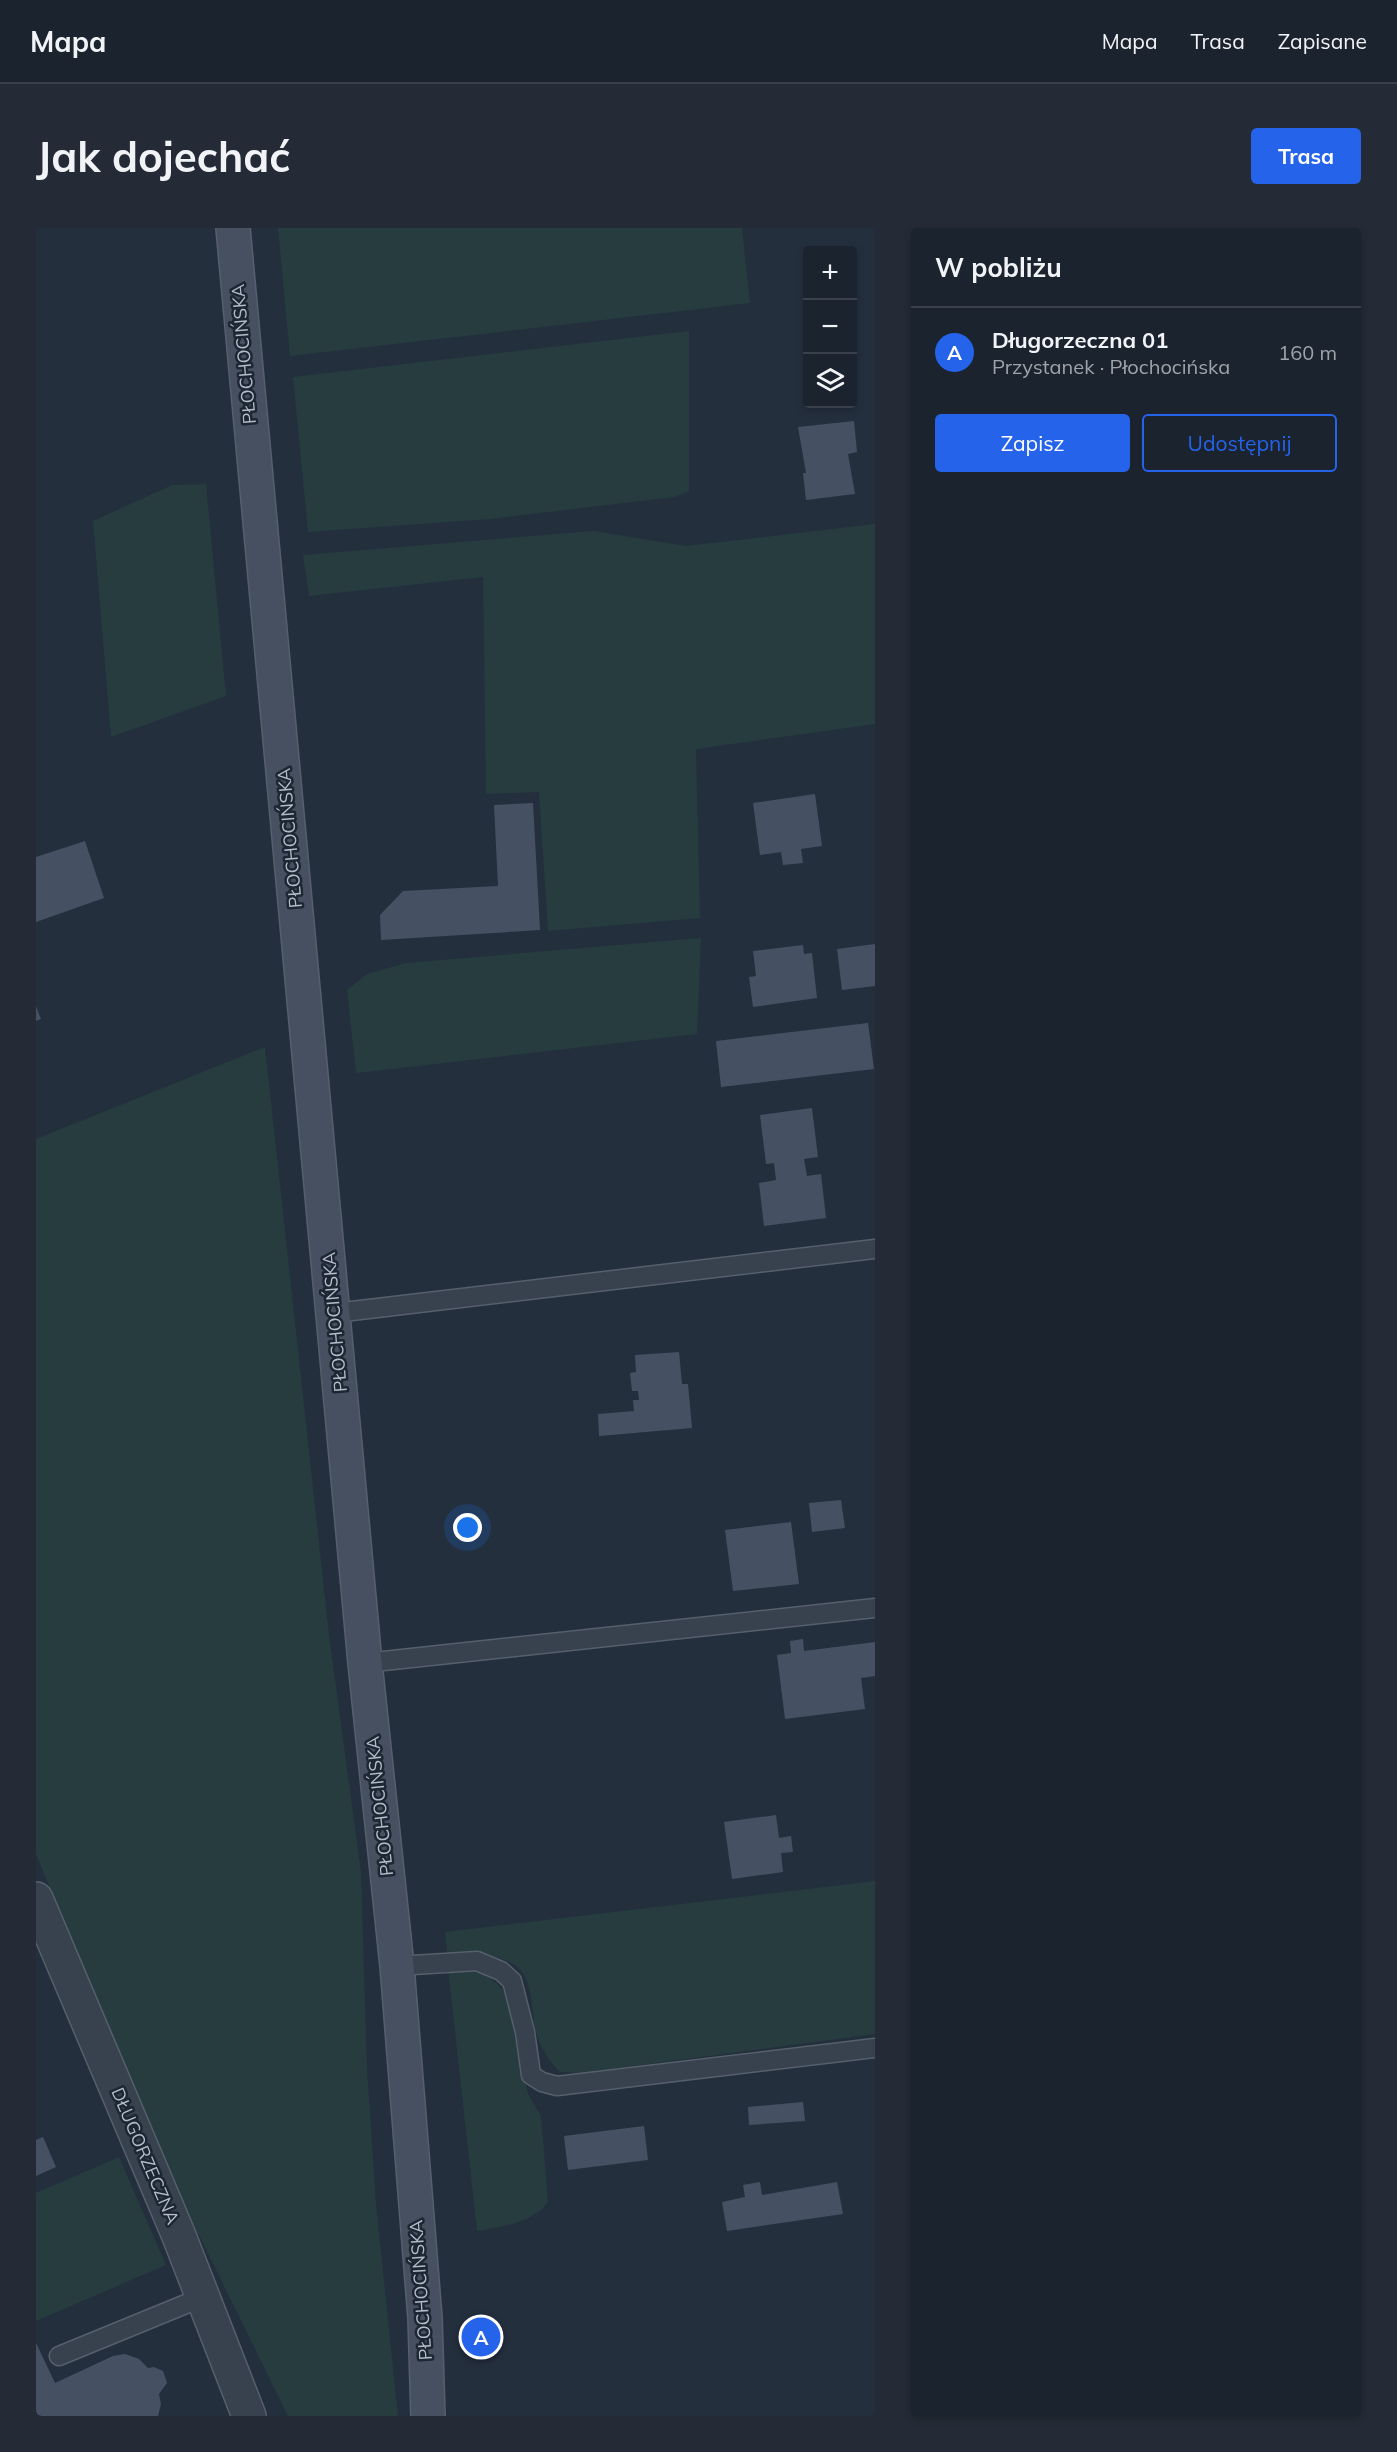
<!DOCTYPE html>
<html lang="pl">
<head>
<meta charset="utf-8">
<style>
	:root { --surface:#1b232e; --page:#242b36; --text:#f1f3f6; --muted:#a0a4aa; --line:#39404a; --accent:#2563eb }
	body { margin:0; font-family:Mulish,sans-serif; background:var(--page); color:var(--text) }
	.controls { position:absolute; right:18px; top:18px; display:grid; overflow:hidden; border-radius:6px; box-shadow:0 3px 9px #0003 }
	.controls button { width:54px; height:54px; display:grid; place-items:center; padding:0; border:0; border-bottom:2px solid var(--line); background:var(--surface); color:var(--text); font:30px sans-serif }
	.you { position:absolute; left:432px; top:1300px; width:21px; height:21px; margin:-15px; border:4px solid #fff; border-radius:50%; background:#1a73e8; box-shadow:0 0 0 9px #1a73e833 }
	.badge { display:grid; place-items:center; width:39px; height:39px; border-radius:50%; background:var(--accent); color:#fff; font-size:20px; font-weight:700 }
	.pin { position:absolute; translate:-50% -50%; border:3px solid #fff; box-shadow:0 2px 6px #0006 }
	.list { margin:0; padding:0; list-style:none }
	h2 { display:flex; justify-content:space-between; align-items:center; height:78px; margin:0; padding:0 24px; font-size:26px }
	h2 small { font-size:20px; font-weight:400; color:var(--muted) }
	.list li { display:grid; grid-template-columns:39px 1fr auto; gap:18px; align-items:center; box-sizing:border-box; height:90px; padding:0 24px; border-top:2px solid var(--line) }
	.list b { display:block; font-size:22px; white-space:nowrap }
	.list p { margin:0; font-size:20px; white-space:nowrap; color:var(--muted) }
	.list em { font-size:20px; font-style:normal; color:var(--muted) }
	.actions { display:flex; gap:12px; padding:18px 24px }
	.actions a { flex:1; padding:14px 0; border:2px solid var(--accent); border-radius:6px; text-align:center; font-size:21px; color:var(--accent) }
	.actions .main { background:var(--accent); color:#fff }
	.icon { flex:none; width:33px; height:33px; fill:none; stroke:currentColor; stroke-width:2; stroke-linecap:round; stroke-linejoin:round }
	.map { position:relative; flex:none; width:839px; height:2188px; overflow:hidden; border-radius:6px }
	header { display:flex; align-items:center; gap:36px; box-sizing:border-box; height:84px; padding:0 30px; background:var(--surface); border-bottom:2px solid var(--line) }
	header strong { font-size:28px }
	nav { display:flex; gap:33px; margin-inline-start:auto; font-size:21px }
	.intro { display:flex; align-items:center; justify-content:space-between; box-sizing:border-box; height:144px; padding:0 36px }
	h1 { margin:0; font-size:42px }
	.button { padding:15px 27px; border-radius:6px; background:var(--accent); color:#fff; font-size:21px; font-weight:700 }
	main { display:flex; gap:36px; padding:0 36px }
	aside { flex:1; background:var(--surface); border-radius:6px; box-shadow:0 3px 9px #0003 }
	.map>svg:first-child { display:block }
	.green { fill:#263c3f }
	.building { fill:#455162 }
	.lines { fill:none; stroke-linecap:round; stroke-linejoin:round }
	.service-casing { stroke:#565f6c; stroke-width:21 }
	.minor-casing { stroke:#565f6c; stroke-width:36 }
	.secondary-casing { stroke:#565f6c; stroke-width:36 }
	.service { stroke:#38414e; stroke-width:18 }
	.minor { stroke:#38414e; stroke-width:33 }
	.secondary { stroke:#465061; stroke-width:33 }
	.labels { text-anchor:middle; stroke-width:5; stroke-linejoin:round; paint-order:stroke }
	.street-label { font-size:18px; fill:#b4bcc9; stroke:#1d2633 }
</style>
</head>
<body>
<header>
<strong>Mapa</strong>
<nav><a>Mapa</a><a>Trasa</a><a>Zapisane</a></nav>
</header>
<div class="intro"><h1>Jak dojechać</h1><a class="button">Trasa</a></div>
<main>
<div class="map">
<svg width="839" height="2188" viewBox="0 0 839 2188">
	<rect width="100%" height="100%" fill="#242f3e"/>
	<!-- green -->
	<path class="green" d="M 242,0 L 706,0 L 714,75 L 254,128 Z
		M 653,103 L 653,263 L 638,269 L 454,291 L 272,304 L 257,149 Z
		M 170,256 L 190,468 L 75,509 L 57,293 L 136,257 Z
		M 839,296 L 839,496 L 660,521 L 664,690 L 512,703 L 503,564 L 450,566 L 447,349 L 273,368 L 267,327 L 558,303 L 650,318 Z
		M 665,710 L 661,806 L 320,845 L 311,762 L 331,746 L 370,735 Z
		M 229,819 L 293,1407 L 325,1644 L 331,1841 L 340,1976 L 362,2188 L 252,2188 L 125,1930 L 0,1626 L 0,911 Z
		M 839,1653 L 839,1806 L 544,1845 L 524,1844 C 515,1835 508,1825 503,1813 C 493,1791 501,1754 480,1738 C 463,1725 432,1726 411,1725 L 409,1704 Z
		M 412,1740 L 433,1742 L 452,1748 L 466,1760 L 478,1794 L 492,1866 L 505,1888 L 512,1974 C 495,1996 467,1998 441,2003 Z
		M 83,1929 L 130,2037 L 0,2093 L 0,1965 Z"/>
	<!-- building -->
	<path class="building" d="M 818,193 L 821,224 L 812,226 L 819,266 L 770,272 L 767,245 L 770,245 L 762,199 Z
		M 779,566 L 786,618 L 765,621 L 767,635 L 747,637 L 745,624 L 724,627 L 717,575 Z
		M 497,575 L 504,702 L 345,712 L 344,687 L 367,663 L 462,658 L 458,577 Z
		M 49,613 L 68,670 L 0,694 L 0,629 Z
		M 839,716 L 839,758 L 806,762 L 801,721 Z
		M 767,717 L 768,726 L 776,725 L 781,770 L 717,779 L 713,749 L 720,748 L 717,723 Z
		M 0,778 L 5,791 L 0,793 Z
		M 832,795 L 838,841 L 685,859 L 680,813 Z
		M 776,880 L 782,929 L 768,931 L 771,948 L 785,946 L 790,990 L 728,998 L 723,955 L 740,952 L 738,935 L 730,936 L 724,887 Z
		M 643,1124 L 646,1156 L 652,1156 L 656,1200 L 563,1208 L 562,1186 L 598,1183 L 597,1172 L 603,1172 L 602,1163 L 596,1163 L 594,1145 L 600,1144 L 599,1127 Z
		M 805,1272 L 809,1300 L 776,1304 L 773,1275 Z
		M 755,1294 L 763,1356 L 697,1363 L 689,1302 Z
		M 767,1411 L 768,1423 L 839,1414 L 839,1448 L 825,1450 L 829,1481 L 749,1491 L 741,1427 L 755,1425 L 754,1413 Z
		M 740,1587 L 743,1610 L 755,1608 L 757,1624 L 745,1625 L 747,1644 L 696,1651 L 688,1594 Z
		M 767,1874 L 769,1893 L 713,1897 L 712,1879 Z
		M 608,1898 L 612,1932 L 532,1942 L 528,1908 Z
		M 7,1909 L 20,1939 L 0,1948 L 0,1912 Z
		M 724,1954 L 726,1967 L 801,1954 L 807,1986 L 691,2003 L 686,1974 L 709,1969 L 707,1957 Z
		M 0,2115 L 19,2155 L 77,2128 L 89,2126 L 103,2131 L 112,2140 L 118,2139 L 127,2143 L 131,2155 L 123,2166 L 125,2176 L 122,2188 L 0,2188 Z"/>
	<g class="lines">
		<defs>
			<path id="service" d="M 299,1085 L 839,1021
				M 329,1435 L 839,1380
				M 361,1738 L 441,1733 L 465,1743 L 476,1753 L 489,1804 L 495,1847 L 506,1854 L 521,1858 L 839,1820
				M 23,2128 L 167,2069"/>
			<path id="minor" d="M 0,1671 L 143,2008 L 213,2188"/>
			<path id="secondary" d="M 197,0 L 329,1435 L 361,1738 L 389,2090 L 392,2188"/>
		</defs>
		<!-- service casing -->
		<use href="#service" class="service-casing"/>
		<!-- minor casing -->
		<use href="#minor" class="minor-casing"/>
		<!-- secondary casing -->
		<use href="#secondary" class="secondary-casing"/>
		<!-- service -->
		<use href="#service" class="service"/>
		<!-- minor -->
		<use href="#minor" class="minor"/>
		<!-- secondary -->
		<use href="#secondary" class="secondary"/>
	</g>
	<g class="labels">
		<!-- street labels -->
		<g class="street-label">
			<text transform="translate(208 126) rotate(-95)" y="6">PŁOCHOCIŃSKA</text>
			<text transform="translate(254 610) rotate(-95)" y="6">PŁOCHOCIŃSKA</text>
			<text transform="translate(299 1094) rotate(-95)" y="6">PŁOCHOCIŃSKA</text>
			<text transform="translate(344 1578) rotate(-96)" y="6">PŁOCHOCIŃSKA</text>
			<text transform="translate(109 1928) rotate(67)" y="6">DŁUGORZECZNA</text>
			<text transform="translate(385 2062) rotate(-94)" y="6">PŁOCHOCIŃSKA</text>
		</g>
	</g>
</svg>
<div class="controls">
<button>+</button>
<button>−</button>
<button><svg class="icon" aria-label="layers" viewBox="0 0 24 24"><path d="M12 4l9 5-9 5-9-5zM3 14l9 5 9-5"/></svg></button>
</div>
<div class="you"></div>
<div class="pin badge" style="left:445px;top:2109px">A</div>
</div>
<aside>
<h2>W pobliżu<small></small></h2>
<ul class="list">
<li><span class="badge">A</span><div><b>Długorzeczna 01</b><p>Przystanek · Płochocińska</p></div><em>160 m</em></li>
</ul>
<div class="actions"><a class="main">Zapisz</a><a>Udostępnij</a></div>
</aside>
</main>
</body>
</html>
